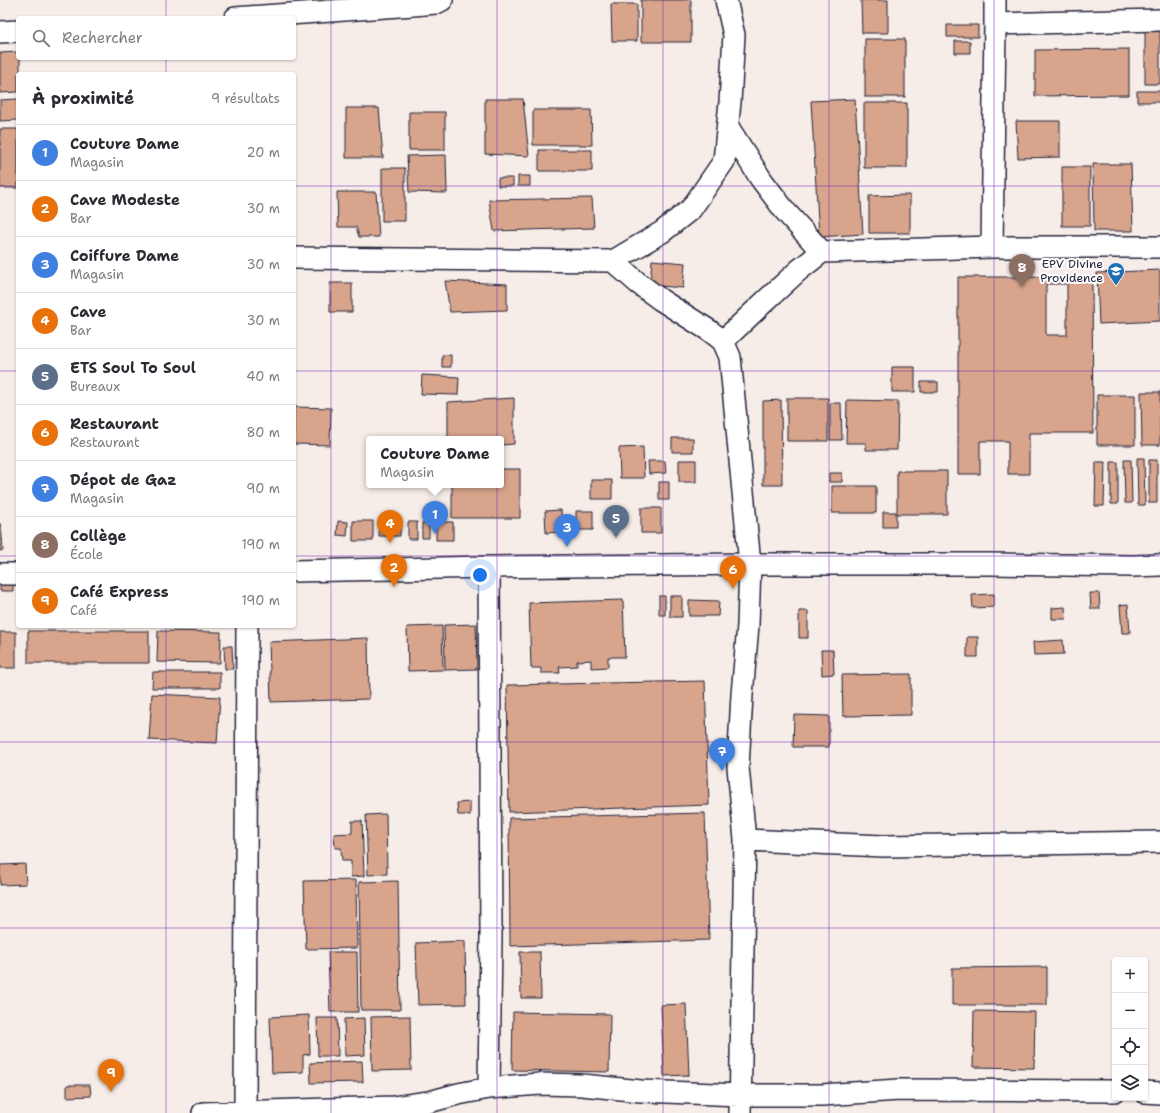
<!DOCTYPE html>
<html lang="fr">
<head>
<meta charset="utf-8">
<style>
	:root { --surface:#fff; --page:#f7f7f7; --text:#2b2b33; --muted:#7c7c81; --line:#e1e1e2; --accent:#b45309 }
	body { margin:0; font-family:"Shantell Sans",sans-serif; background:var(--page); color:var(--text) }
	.controls { position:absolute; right:12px; bottom:12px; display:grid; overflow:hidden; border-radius:4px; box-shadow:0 1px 3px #0004 }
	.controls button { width:36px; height:36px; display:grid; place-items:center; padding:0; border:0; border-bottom:1px solid var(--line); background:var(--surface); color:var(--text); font:20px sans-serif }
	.you { position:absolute; left:480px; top:575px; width:14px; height:14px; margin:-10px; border:3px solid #fff; border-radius:50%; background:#1a73e8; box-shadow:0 0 0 6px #1a73e833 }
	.badge { display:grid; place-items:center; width:26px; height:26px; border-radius:50%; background:var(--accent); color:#fff; font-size:13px; font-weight:700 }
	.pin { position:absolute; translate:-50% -33px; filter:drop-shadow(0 1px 2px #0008) }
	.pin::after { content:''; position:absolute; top:21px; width:14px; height:12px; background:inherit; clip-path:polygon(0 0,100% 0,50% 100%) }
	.popup { position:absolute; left:366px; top:436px; width:138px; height:52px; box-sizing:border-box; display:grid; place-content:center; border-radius:4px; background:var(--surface); filter:drop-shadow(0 1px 3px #0005); font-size:13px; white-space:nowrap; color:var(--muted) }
	.popup b { font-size:15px; color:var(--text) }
	.popup::after { content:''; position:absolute; left:50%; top:100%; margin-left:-8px; border:8px solid transparent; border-top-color:var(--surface) }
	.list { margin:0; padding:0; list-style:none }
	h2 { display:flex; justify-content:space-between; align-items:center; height:52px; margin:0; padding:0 16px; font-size:17px }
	h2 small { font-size:13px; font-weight:400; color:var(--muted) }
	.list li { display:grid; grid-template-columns:26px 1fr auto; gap:12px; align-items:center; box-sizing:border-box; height:56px; padding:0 16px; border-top:1px solid var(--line) }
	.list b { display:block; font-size:15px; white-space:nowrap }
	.list p { margin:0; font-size:13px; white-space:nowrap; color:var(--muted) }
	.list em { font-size:13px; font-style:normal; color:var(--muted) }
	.icon { flex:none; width:22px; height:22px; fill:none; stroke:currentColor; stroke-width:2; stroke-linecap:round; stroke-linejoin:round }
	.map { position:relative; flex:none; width:1160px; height:1113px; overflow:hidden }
	.search { position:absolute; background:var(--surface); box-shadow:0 1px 3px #0004; left:16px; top:16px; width:280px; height:44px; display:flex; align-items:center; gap:10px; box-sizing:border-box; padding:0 14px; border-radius:4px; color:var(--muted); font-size:15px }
	.panel { position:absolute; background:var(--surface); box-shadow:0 1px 3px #0004; left:16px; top:72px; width:280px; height:556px; border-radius:4px }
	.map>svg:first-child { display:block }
	.building { fill:#d8a58c; stroke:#22223b; fill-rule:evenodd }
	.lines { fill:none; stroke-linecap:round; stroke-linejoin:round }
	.minor-casing { stroke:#22223b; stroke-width:24 }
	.minor { stroke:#fff; stroke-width:21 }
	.grid { fill:none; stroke:#7b2cbf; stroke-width:1; stroke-opacity:0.55 }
	.labels { text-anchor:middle; stroke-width:4; stroke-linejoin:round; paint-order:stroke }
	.poi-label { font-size:12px; fill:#22223b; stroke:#fff; text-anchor:end }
</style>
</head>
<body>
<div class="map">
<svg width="1160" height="1113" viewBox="0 0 1160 1113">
	<rect width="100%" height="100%" fill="#f7ede8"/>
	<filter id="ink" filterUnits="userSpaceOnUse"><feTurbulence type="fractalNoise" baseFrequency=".025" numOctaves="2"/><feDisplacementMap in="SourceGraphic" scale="8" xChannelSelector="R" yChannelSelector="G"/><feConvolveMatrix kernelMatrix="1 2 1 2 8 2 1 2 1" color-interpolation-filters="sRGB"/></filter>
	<g filter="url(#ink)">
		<!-- building -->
		<path class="building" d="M 641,0 L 691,0 L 691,42 L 641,42 Z
			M 861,0 L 888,0 L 888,33 L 862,33 Z
			M 611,4 L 637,4 L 637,41 L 612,41 Z
			M 947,25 L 978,25 L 978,37 L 947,37 Z
			M 1145,29 L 1160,29 L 1160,84 L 1145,84 Z
			M 865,39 L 905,39 L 905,97 L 865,97 Z
			M 955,41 L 970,41 L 970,53 L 955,53 Z
			M 1129,49 L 1129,95 L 1035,96 L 1035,50 Z
			M 18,52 L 18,58 L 20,58 L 20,74 L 18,74 L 18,92 L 0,93 L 0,53 Z
			M 1137,91 L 1160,91 L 1160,102 L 1137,102 Z
			M 18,99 L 18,120 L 0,121 L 0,100 Z
			M 485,99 L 523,99 L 529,156 L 485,154 Z
			M 855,99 L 863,234 L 819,237 L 811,101 Z
			M 864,103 L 907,103 L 907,168 L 864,168 Z
			M 346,108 L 379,108 L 383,158 L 346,158 Z
			M 533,110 L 591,110 L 592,145 L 533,145 Z
			M 409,112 L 445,112 L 445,150 L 409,150 Z
			M 1016,121 L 1060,121 L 1060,157 L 1018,158 Z
			M 0,129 L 18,129 L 18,188 L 0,188 Z
			M 539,150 L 592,150 L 592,171 L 539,171 Z
			M 446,155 L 447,193 L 409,192 L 407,156 Z
			M 1093,164 L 1131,164 L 1133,231 L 1094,231 Z
			M 1062,167 L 1090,167 L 1090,226 L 1062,226 Z
			M 382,168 L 405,168 L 405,221 L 382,221 Z
			M 518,176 L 530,176 L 530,186 L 518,186 Z
			M 498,178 L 513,178 L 513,186 L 498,186 Z
			M 337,192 L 376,192 L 379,237 L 359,237 L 356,227 L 338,227 Z
			M 910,195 L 910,233 L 869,233 L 869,196 Z
			M 592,198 L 594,228 L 494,231 L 489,200 Z
			M 652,260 L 685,263 L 683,288 L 650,285 Z
			M 1160,270 L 1160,321 L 1099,324 L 1097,273 Z
			M 958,277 L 1092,277 L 1093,433 L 1029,433 L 1029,474 L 1008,474 L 1008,441 L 980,441 L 980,474 L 958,474 ZM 1046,284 L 1067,284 L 1067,335 L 1046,335 Z
			M 445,281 L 507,284 L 507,310 L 450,312 Z
			M 330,283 L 352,283 L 352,312 L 330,312 Z
			M 442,355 L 451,355 L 451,367 L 442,367 Z
			M 892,367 L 915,367 L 915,392 L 892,392 Z
			M 422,375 L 459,377 L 458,395 L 421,394 Z
			M 921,382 L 938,382 L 938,392 L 921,392 Z
			M 1141,392 L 1160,392 L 1160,445 L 1142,445 Z
			M 1097,395 L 1135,395 L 1135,445 L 1097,445 Z
			M 514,398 L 514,444 L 501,445 L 501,439 L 448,439 L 448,402 Z
			M 787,398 L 828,398 L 828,441 L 787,441 Z
			M 781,400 L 782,485 L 763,485 L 763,401 Z
			M 847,400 L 898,401 L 897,450 L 866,450 L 866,443 L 846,443 Z
			M 830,403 L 841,403 L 842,440 L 830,440 Z
			M 294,407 L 331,408 L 330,445 L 294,444 Z
			M 672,438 L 693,438 L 693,452 L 672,452 Z
			M 643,447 L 644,478 L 620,478 L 619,448 Z
			M 1137,458 L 1144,458 L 1145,505 L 1138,505 Z
			M 679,460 L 696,460 L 696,482 L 679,482 Z
			M 1124,460 L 1131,460 L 1132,503 L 1125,503 Z
			M 1149,460 L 1157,460 L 1157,503 L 1149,503 Z
			M 648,461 L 665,461 L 666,473 L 649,474 Z
			M 1096,462 L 1105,462 L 1104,506 L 1095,506 Z
			M 1111,462 L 1118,462 L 1118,504 L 1111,504 Z
			M 501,469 L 520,469 L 520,518 L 452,518 L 452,485 L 501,485 Z
			M 897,471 L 947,471 L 947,514 L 897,514 Z
			M 829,473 L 842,473 L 842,482 L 829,482 Z
			M 591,480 L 612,480 L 612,499 L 591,499 Z
			M 659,482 L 669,482 L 669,500 L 659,500 Z
			M 832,486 L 876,486 L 876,513 L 832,513 Z
			M 641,508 L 661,508 L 661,533 L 641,533 Z
			M 561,510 L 562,532 L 546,533 L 545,511 Z
			M 576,511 L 593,511 L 593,530 L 576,530 Z
			M 883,512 L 896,512 L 896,527 L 883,527 Z
			M 338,521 L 348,522 L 347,536 L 337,535 Z
			M 353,521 L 373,521 L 373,541 L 353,541 Z
			M 379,521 L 400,521 L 400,536 L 379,536 Z
			M 408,522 L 417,522 L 417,539 L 408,539 Z
			M 436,522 L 453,522 L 453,540 L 436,540 Z
			M 422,523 L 429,523 L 429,538 L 422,538 Z
			M 0,524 L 1,524 L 3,550 L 0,551 Z
			M 0,582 L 13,582 L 13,591 L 0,591 Z
			M 1090,593 L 1099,593 L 1100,609 L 1091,609 Z
			M 994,594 L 994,607 L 973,608 L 972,595 Z
			M 659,596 L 665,596 L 665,615 L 659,615 Z
			M 670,596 L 682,596 L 682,617 L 670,617 Z
			M 623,600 L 625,657 L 608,657 L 608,667 L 591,668 L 591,660 L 577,661 L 577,666 L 559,667 L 560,673 L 541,673 L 541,668 L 531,668 L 529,603 Z
			M 689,600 L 719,601 L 718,616 L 689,616 Z
			M 1128,604 L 1130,633 L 1122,633 L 1120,605 Z
			M 1065,607 L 1066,619 L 1052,619 L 1052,608 Z
			M 799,611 L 808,611 L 808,638 L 799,638 Z
			M 476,624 L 477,669 L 445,670 L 444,625 Z
			M 442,626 L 443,670 L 408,671 L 407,627 Z
			M 28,631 L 149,631 L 149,663 L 28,663 Z
			M 158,631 L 221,632 L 220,663 L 157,662 Z
			M 0,632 L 16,632 L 16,668 L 0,668 Z
			M 967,637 L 978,637 L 978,657 L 967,657 Z
			M 368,638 L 369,699 L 271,702 L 269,642 Z
			M 1063,640 L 1064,654 L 1034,655 L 1033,642 Z
			M 224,646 L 232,646 L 233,669 L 225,669 Z
			M 821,650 L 833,650 L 834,674 L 822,675 Z
			M 153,672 L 220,672 L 220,688 L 152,688 Z
			M 911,674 L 911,715 L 843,716 L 842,675 Z
			M 705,681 L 709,805 L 509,812 L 507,685 Z
			M 152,694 L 220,697 L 217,743 L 149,740 Z
			M 794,715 L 829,716 L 829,747 L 793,747 Z
			M 470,802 L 470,815 L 458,815 L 457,803 Z
			M 705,813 L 709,940 L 510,946 L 509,818 Z
			M 386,814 L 387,874 L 368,875 L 366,815 Z
			M 352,821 L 362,821 L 364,876 L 351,877 L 351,861 L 342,861 L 341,848 L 335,848 L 334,834 L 352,833 Z
			M 25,864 L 26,884 L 0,885 L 0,865 Z
			M 356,880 L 357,948 L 306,949 L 304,881 Z
			M 398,881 L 400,1010 L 361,1010 L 359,882 Z
			M 465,941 L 466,1004 L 418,1005 L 416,943 Z
			M 328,952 L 357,952 L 358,1012 L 330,1012 Z
			M 520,952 L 540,952 L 541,998 L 521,998 Z
			M 1047,967 L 1047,1005 L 952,1005 L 952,968 Z
			M 686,1004 L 689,1075 L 664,1076 L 661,1005 Z
			M 974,1011 L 1035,1012 L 1034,1068 L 973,1067 Z
			M 513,1012 L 610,1014 L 609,1072 L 512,1070 Z
			M 309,1015 L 310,1054 L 303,1055 L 303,1072 L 272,1073 L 270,1017 Z
			M 410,1016 L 411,1070 L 372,1071 L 371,1017 Z
			M 317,1018 L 337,1018 L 338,1056 L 318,1056 Z
			M 364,1018 L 365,1055 L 345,1056 L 344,1019 Z
			M 362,1061 L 363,1082 L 311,1083 L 310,1063 Z
			M 67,1085 L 90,1085 L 91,1096 L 67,1097 Z"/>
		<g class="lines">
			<defs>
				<path id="minor" d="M 235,18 L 413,5 L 436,3 L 442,0
					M 995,24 L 1160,20
					M 0,32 L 18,31
					M 728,127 L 761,179 L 785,211 L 822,252
					M 992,247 L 995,24 L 995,0
					M 294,258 L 613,261 L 662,232 L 691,209 L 724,161 L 730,102 L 734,35 L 726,0
					M 613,261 L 638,283 L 661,300 L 710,331 L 723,341 L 730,357 L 750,564 L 748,625 L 742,695 L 738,767 L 745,840 L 740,1113
					M 723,341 L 761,305 L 799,270 L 822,252 L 992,247 L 1160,247
					M 489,567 L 491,935 L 489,1088
					M 294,571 L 489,567 L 750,564 L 991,564 L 1133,566 L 1160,565
					M 0,574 L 18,574
					M 745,840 L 883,846 L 1160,842
					M 1145,1092 L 1160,1093
					M 203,1113 L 394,1107 L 429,1102 L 458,1094 L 489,1088 L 540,1084 L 582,1085 L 641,1091 L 740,1095 L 822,1095 L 899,1090 L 1115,1091
					M 245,1113 L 247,626"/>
			</defs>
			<!-- minor casing -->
			<use href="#minor" class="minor-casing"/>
			<!-- minor -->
			<use href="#minor" class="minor"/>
		</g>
	</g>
	<!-- grid -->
	<path class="grid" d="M 166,0 L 166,18M 331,0 L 331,1113M 497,0 L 497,1113M 663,0 L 663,1113M 829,0 L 829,1113M 994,0 L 994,1113M 166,58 L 166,74M 0,186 L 18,186M 294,186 L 1160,186M 0,371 L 18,371M 294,371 L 1160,371M 0,556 L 18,556M 294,556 L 1160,556M 166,626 L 166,1113M 0,742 L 1160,742M 0,928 L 1160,928"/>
	<!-- icons -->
	<defs>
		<symbol id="school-pin" viewBox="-11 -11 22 30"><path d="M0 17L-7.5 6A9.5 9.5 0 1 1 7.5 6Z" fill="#1f6fb2" stroke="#fff"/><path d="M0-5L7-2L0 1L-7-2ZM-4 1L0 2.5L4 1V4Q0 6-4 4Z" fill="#fff"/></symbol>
	</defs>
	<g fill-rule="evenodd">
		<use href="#school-pin" x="1106" y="261" width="20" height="27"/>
	</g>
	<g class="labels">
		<!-- poi labels -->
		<g class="poi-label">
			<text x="1103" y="268">EPV Divine<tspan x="1103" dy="14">Providence</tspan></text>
		</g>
	</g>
</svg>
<div class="controls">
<button>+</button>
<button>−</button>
<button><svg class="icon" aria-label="locate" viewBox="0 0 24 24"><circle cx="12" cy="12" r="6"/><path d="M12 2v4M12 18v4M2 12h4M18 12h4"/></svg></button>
<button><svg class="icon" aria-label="layers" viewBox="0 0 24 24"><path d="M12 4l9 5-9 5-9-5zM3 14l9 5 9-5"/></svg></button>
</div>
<div class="you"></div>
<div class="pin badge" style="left:435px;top:534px;background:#3f7fe0">1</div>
<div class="popup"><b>Couture Dame</b>Magasin</div>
<div class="pin badge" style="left:394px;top:587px;background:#e8710a">2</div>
<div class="pin badge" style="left:567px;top:547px;background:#3f7fe0">3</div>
<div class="pin badge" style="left:390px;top:543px;background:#e8710a">4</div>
<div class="pin badge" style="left:616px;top:538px;background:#5c6f8a">5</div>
<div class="pin badge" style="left:733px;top:589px;background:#e8710a">6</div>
<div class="pin badge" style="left:722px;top:771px;background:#3f7fe0">7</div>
<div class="pin badge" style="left:1022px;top:287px;background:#8d6e63">8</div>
<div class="pin badge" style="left:111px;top:1092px;background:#e8710a">9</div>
<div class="search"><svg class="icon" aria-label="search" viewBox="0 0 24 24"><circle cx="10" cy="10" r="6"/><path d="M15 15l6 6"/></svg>Rechercher</div>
<section class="panel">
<h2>À proximité<small>9 résultats</small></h2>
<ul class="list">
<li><span class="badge" style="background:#3f7fe0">1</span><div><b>Couture Dame</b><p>Magasin</p></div><em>20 m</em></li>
<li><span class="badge" style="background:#e8710a">2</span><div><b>Cave Modeste</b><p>Bar</p></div><em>30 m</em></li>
<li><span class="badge" style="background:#3f7fe0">3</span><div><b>Coiffure Dame</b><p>Magasin</p></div><em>30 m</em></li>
<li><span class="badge" style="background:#e8710a">4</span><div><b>Cave</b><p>Bar</p></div><em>30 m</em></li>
<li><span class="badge" style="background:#5c6f8a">5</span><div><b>ETS Soul To Soul</b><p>Bureaux</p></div><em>40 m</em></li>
<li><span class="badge" style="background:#e8710a">6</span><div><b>Restaurant</b><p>Restaurant</p></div><em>80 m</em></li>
<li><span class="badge" style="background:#3f7fe0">7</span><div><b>Dépot de Gaz</b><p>Magasin</p></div><em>90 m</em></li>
<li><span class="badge" style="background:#8d6e63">8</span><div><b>Collège</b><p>École</p></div><em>190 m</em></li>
<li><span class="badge" style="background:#e8710a">9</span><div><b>Café Express</b><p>Café</p></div><em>190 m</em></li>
</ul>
</section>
</div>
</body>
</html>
